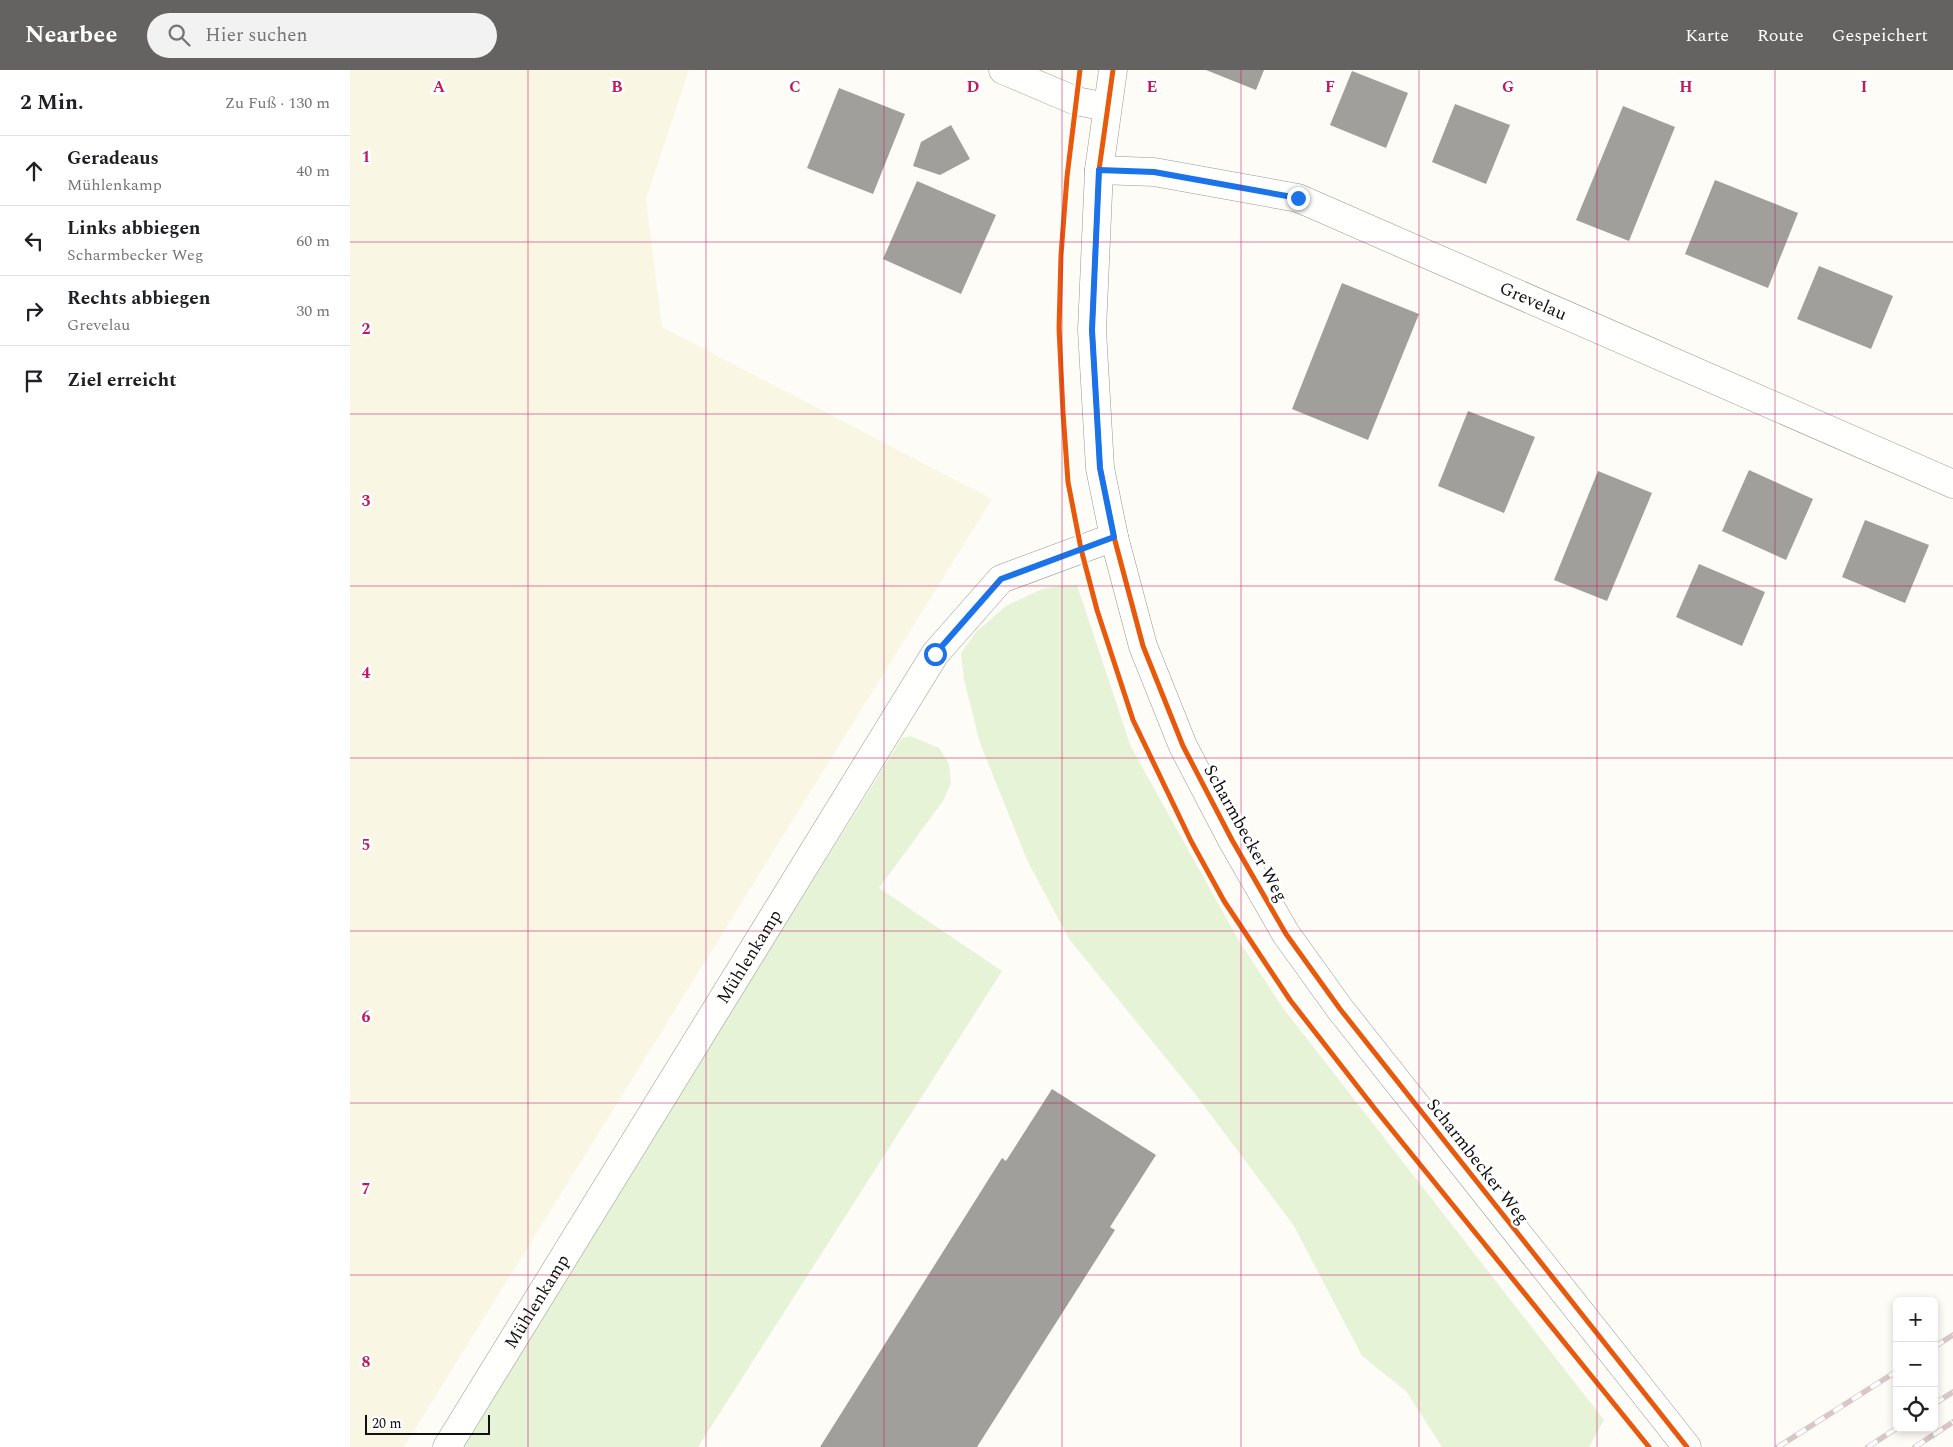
<!DOCTYPE html>
<html lang="de">
<head>
<meta charset="utf-8">
<style>
	:root { --surface:#fff; --page:#f2f2f2; --text:#202124; --muted:#757577; --line:#e0e0e0; --accent:#646362 }
	body { margin:0; font-family:Spectral,serif; background:var(--page); color:var(--text) }
	.controls { position:absolute; right:15px; bottom:15px; display:grid; overflow:hidden; border-radius:8px; box-shadow:0 2px 8px #0003 }
	.controls button { width:45px; height:45px; display:grid; place-items:center; padding:0; border:0; border-bottom:1px solid var(--line); background:var(--surface); color:var(--text); font:25px sans-serif }
	.scale { position:absolute; left:15px; bottom:12px; width:125px; box-sizing:border-box; padding-left:5px; border:2px solid #111; border-top:0; font-size:14px; line-height:18px; white-space:nowrap; color:#111; -webkit-text-stroke:4px #fff; paint-order:stroke }
	.stop { position:absolute; width:15px; height:15px; margin:-11px; border:4px solid #1a73e8; border-radius:50%; background:#fff }
	.stop.end { background:#1a73e8; border-color:#fff; box-shadow:0 1px 5px #0008 }
	.list { margin:0; padding:0; list-style:none }
	h2 { display:flex; justify-content:space-between; align-items:center; height:65px; margin:0; padding:0 20px; font-size:21px }
	h2 small { font-size:16px; font-weight:400; color:var(--muted) }
	.list li { display:grid; grid-template-columns:32px 1fr auto; gap:15px; align-items:center; box-sizing:border-box; height:70px; padding:0 20px; border-top:1px solid var(--line) }
	.list b { display:block; font-size:19px; white-space:nowrap }
	.list p { margin:0; font-size:16px; white-space:nowrap; color:var(--muted) }
	.list em { font-size:16px; font-style:normal; color:var(--muted) }
	.icon { flex:none; width:28px; height:28px; fill:none; stroke:currentColor; stroke-width:2; stroke-linecap:round; stroke-linejoin:round }
	.map { position:relative; flex:none; width:1603px; height:1377px; overflow:hidden }
	header { display:flex; align-items:center; gap:30px; box-sizing:border-box; height:70px; padding:0 25px; background:var(--accent); color:#fff }
	header strong { font-size:24px }
	nav { display:flex; gap:28px; margin-inline-start:auto; font-size:18px }
	.search { width:350px; height:45px; background:var(--page); display:flex; align-items:center; gap:12px; box-sizing:border-box; padding:0 18px; border-radius:28px; color:var(--muted); font-size:19px }
	main { display:flex }
	aside { flex:1; background:var(--surface) }
	.map>svg:first-child { display:block }
	.farmland { fill:#f9f7e4 }
	.green { fill:#e7f3d7 }
	.building { fill:#a19f9c }
	.lines { fill:none; stroke-linecap:round; stroke-linejoin:round }
	.street-casing { stroke:#979795; stroke-width:29 }
	.street { stroke:#fffffe; stroke-width:28 }
	.rail-casing { stroke:#d9c6c7; stroke-width:5.5 }
	.rail { stroke:#fff; stroke-width:4; stroke-dasharray:11; stroke-linecap:butt }
	.cycleway-casing { stroke:#fff; stroke-width:8 }
	.cycleway { stroke:#e8590c; stroke-width:5 }
	.route { stroke:#1a73e8; stroke-width:6 }
	.grid { fill:none; stroke:#c2185b; stroke-width:1; stroke-opacity:0.55 }
	.labels { text-anchor:middle; stroke-width:5; stroke-linejoin:round; paint-order:stroke }
	.street-label { font-size:18px; fill:#111; stroke:#fff }
	.grid-label { font-size:16px; text-anchor:middle; font-weight:bold; fill:#c2185b; stroke:#fff; stroke-width:5; stroke-linejoin:round; paint-order:stroke }
</style>
</head>
<body>
<header>
<strong>Nearbee</strong>
<div class="search"><svg class="icon" aria-label="search" viewBox="0 0 24 24"><circle cx="10" cy="10" r="6"/><path d="M15 15l6 6"/></svg>Hier suchen</div>
<nav><a>Karte</a><a>Route</a><a>Gespeichert</a></nav>
</header>
<main>
<aside>
<h2>2 Min.<small>Zu Fuß · 130 m</small></h2>
<ul class="list">
<li><svg class="icon" aria-label="ahead" viewBox="0 0 24 24"><path d="M12 20V5M6 11l6-6 6 6"/></svg><div><b>Geradeaus</b><p>Mühlenkamp</p></div><em>40 m</em></li>
<li><svg class="icon" aria-label="left" viewBox="0 0 24 24"><path d="M17 20v-9H6M10 6l-5 5 5 5"/></svg><div><b>Links abbiegen</b><p>Scharmbecker Weg</p></div><em>60 m</em></li>
<li><svg class="icon" aria-label="right" viewBox="0 0 24 24"><path d="M7 20v-9h11M14 6l5 5-5 5"/></svg><div><b>Rechts abbiegen</b><p>Grevelau</p></div><em>30 m</em></li>
<li><svg class="icon" aria-label="arrive" viewBox="0 0 24 24"><path d="M6 21V4h12l-3 4 3 4H6"/></svg><div><b>Ziel erreicht</b></div></li>
</ul>
</aside>
<div class="map">
<svg width="1603" height="1377" viewBox="0 0 1603 1377">
	<rect width="100%" height="100%" fill="#fdfcf7"/>
	<!-- farmland -->
	<path class="farmland" d="M 0,0 L 339,0 L 296,129 L 312,257 L 642,429 L 54,1377 L 0,1377 Z"/>
	<!-- green -->
	<path class="green" d="M 727,515 L 781,677 L 889,871 L 933,938 L 1254,1350 L 1239,1377 L 1092,1377 L 1056,1321 L 1012,1286 L 944,1156 L 846,1025 L 719,869 L 677,790 L 630,673 L 614,610 L 611,583 L 626,562 L 656,536 L 694,518 Z
		M 560,666 L 589,678 L 599,694 L 601,713 L 593,731 L 529,818 L 652,901 L 348,1377 L 109,1377 L 552,668 Z"/>
	<!-- building -->
	<path class="building" d="M 856,0 L 914,0 L 906,20 Z
		M 1002,1 L 1058,23 L 1036,78 L 980,55 Z
		M 489,18 L 555,44 L 523,124 L 457,98 Z
		M 1105,34 L 1160,55 L 1136,114 L 1082,92 Z
		M 1273,36 L 1325,57 L 1279,171 L 1226,150 Z
		M 601,55 L 620,89 L 590,105 L 563,96 L 571,72 Z
		M 1365,110 L 1448,143 L 1418,218 L 1335,184 Z
		M 567,111 L 646,145 L 611,224 L 533,189 Z
		M 1469,196 L 1543,226 L 1521,279 L 1447,249 Z
		M 992,213 L 1069,244 L 1018,370 L 942,339 Z
		M 1118,341 L 1185,367 L 1154,443 L 1088,416 Z
		M 1399,400 L 1463,429 L 1436,490 L 1372,461 Z
		M 1248,401 L 1302,423 L 1257,531 L 1204,510 Z
		M 1515,450 L 1579,475 L 1555,533 L 1492,507 Z
		M 1349,494 L 1415,522 L 1392,576 L 1326,547 Z
		M 702,1019 L 806,1085 L 760,1157 L 765,1160 L 627,1377 L 470,1377 L 652,1088 L 656,1091 Z"/>
	<g class="lines">
		<defs>
			<g id="street">
				<path d="M 653,0 L 726,31 L 757,37"/>
				<path d="M 763,0 L 749,100 L 742,260 L 750,398 L 764,467 L 793,576 L 833,676 L 882,770 L 936,864 L 990,939 L 1337,1377"/>
				<path id="s1" d="M 749,100 L 804,102 L 948,128 L 1603,414"/>
				<path id="s2" d="M 97,1377 L 585,584 L 651,509 L 764,467"/>
			</g>
		</defs>
		<!-- street casing -->
		<use href="#street" class="street-casing"/>
		<!-- street -->
		<use href="#street" class="street"/>
		<defs>
			<path id="rail" d="M 1584,1277 L 1603,1265
				M 1584,1334 L 1603,1322
				M 1428,1377 L 1547,1301
				M 1518,1377 L 1547,1358
				M 1565,1377 L 1603,1352"/>
		</defs>
		<!-- rail casing -->
		<use href="#rail" class="rail-casing"/>
		<!-- rail -->
		<use href="#rail" class="rail"/>
		<defs>
			<path id="cycleway" d="M 730,0 L 717,107 L 711,185 L 709,258 L 713,342 L 718,412 L 731,479 L 747,540 L 783,650 L 841,771 L 874,831 L 940,930 L 1025,1039 L 1299,1377
				M 763,0 L 749,100 L 742,260 L 750,398 L 764,467 L 793,576 L 833,676 L 882,770 L 936,864 L 990,939 L 1337,1377"/>
		</defs>
		<!-- cycleway casing -->
		<use href="#cycleway" class="cycleway-casing"/>
		<!-- cycleway -->
		<use href="#cycleway" class="cycleway"/>
	</g>
	<g class="lines">
		<!-- route -->
		<path class="route" d="M 585,584 L 651,509 L 764,467 L 750,398 L 742,260 L 749,100 L 804,102 L 948,128"/>
	</g>
	<!-- grid -->
	<path class="grid" d="M 178,0 L 178,1377M 356,0 L 356,1377M 534,0 L 534,1377M 712,0 L 712,1377M 891,0 L 891,1377M 1069,0 L 1069,1377M 1247,0 L 1247,1377M 1425,0 L 1425,1377M 0,172 L 1603,172M 0,344 L 1603,344M 0,516 L 1603,516M 0,688 L 1603,688M 0,861 L 1603,861M 0,1033 L 1603,1033M 0,1205 L 1603,1205"/>
	<g class="labels">
		<!-- street labels -->
		<g class="street-label">
			<text dy="6" stroke="none"><textPath href="#s1" startOffset="458">Grevelau</textPath></text>
			<text transform="translate(896 763) rotate(61)" y="6">Scharmbecker Weg</text>
			<text dy="6" stroke="none"><textPath href="#s2" startOffset="576">Mühlenkamp</textPath></text>
			<text transform="translate(1128 1091) rotate(52)" y="6">Scharmbecker Weg</text>
			<text dy="6" stroke="none"><textPath href="#s2" startOffset="171">Mühlenkamp</textPath></text>
		</g>
	</g>
	<g class="grid-label">
		<text x="89" y="22">A</text>
		<text x="267" y="22">B</text>
		<text x="445" y="22">C</text>
		<text x="623" y="22">D</text>
		<text x="802" y="22">E</text>
		<text x="980" y="22">F</text>
		<text x="1158" y="22">G</text>
		<text x="1336" y="22">H</text>
		<text x="1514" y="22">I</text>
		<text x="16" y="92">1</text>
		<text x="16" y="264">2</text>
		<text x="16" y="436">3</text>
		<text x="16" y="608">4</text>
		<text x="16" y="780">5</text>
		<text x="16" y="952">6</text>
		<text x="16" y="1124">7</text>
		<text x="16" y="1297">8</text>
	</g>
</svg>
<div class="controls">
<button>+</button>
<button>−</button>
<button><svg class="icon" aria-label="locate" viewBox="0 0 24 24"><circle cx="12" cy="12" r="6"/><path d="M12 2v4M12 18v4M2 12h4M18 12h4"/></svg></button>
</div>
<div class="scale">20 m</div>
<div class="stop" style="left:585px;top:584px"></div>
<div class="stop end" style="left:948px;top:128px"></div>
</div>
</main>
</body>
</html>
